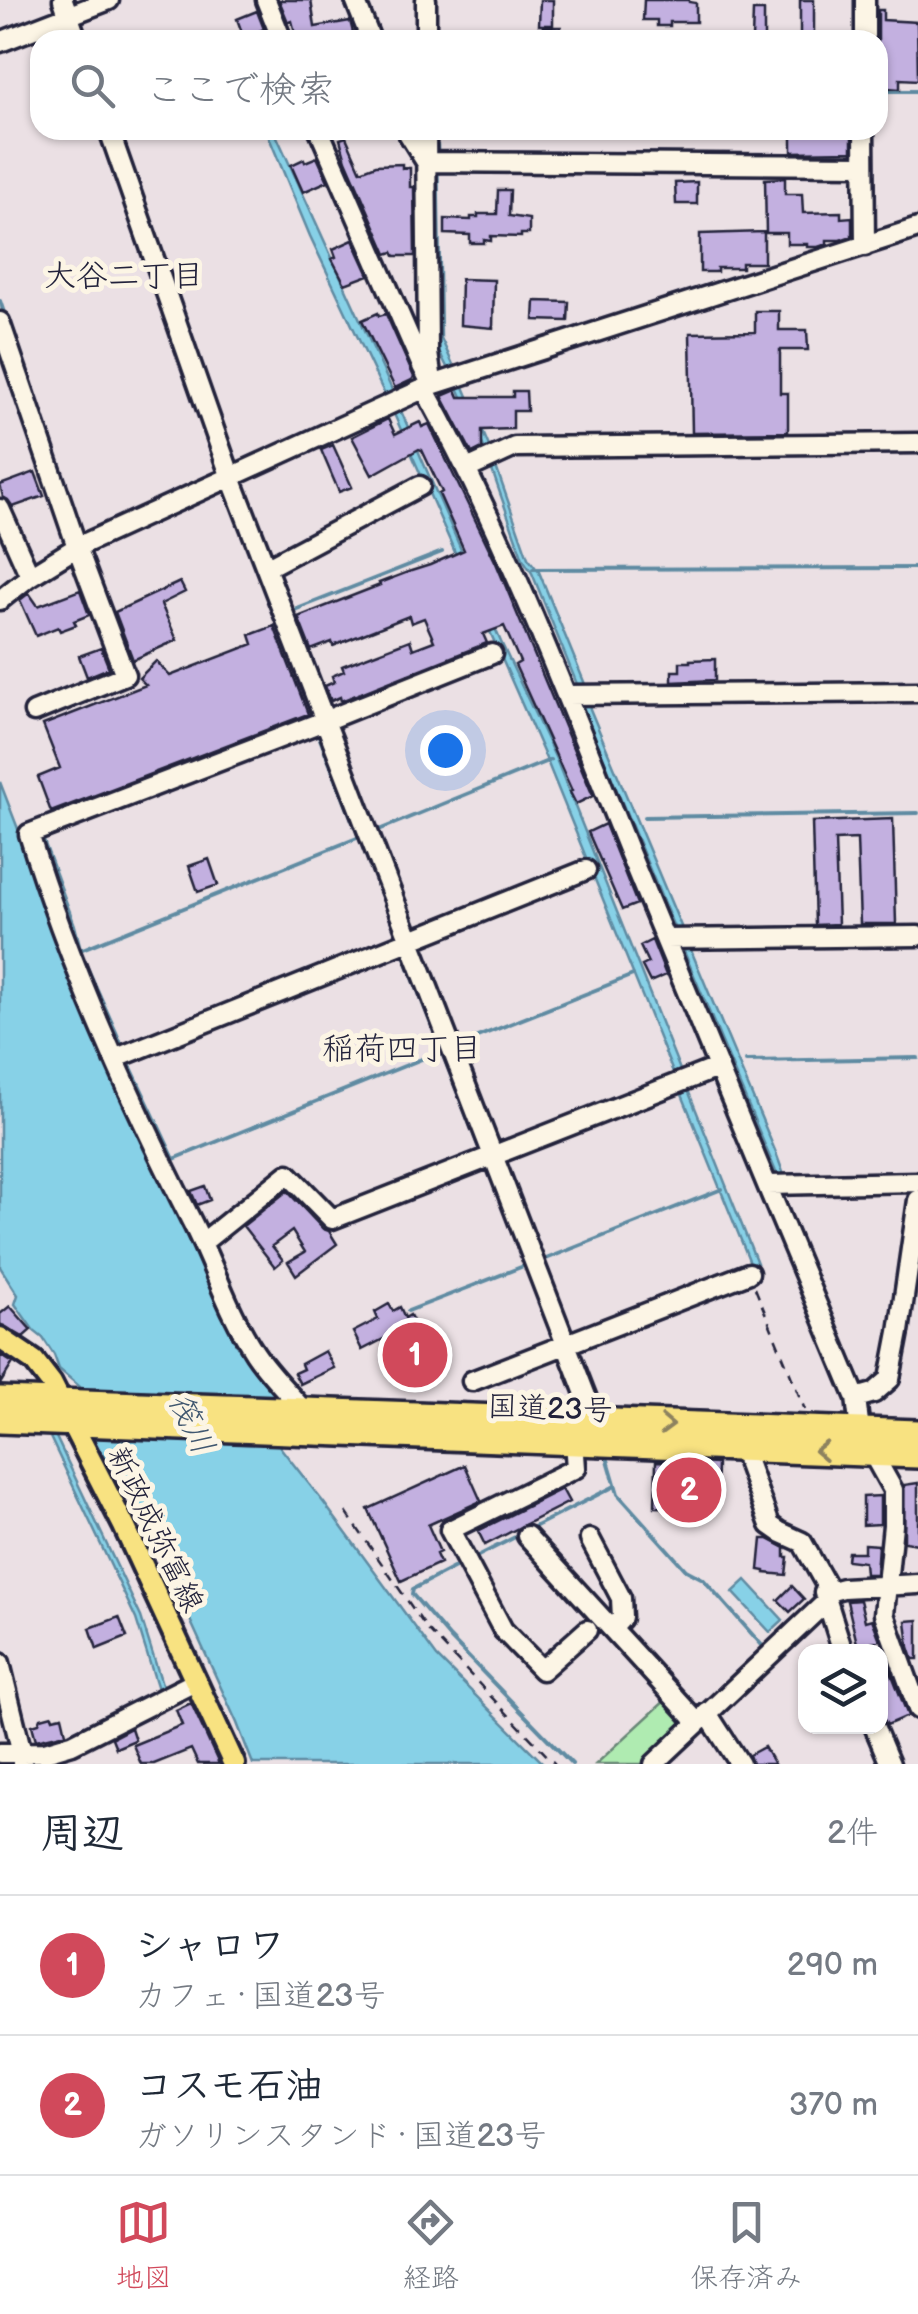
<!DOCTYPE html>
<html lang="ja">
<head>
<meta charset="utf-8">
<style>
	:root { --surface:#fff; --page:#f6f6f7; --text:#1f2937; --muted:#747a83; --line:#e0e1e3; --accent:#d1495b }
	body { margin:0; font-family:"Balsamiq Sans","Klee One",sans-serif; background:var(--page); color:var(--text) }
	.controls { position:absolute; right:30px; bottom:30px; display:grid; overflow:hidden; border-radius:20px; box-shadow:0 2px 8px #0004 }
	.controls button { width:90px; height:90px; display:grid; place-items:center; padding:0; border:0; border-bottom:2px solid var(--line); background:var(--surface); color:var(--text); font:50px sans-serif }
	.you { position:absolute; left:445px; top:750px; width:35px; height:35px; margin:-25px; border:8px solid #fff; border-radius:50%; background:#1a73e8; box-shadow:0 0 0 15px #1a73e833 }
	.badge { display:grid; place-items:center; width:65px; height:65px; border-radius:50%; background:var(--accent); color:#fff; font-size:32px; font-weight:700 }
	.pin { position:absolute; translate:-50% -50%; border:5px solid #fff; box-shadow:0 2px 10px #0006 }
	.list { margin:0; padding:0; list-style:none }
	h2 { display:flex; justify-content:space-between; align-items:center; height:130px; margin:0; padding:0 40px; font-size:42px }
	h2 small { font-size:32px; font-weight:400; color:var(--muted) }
	.list li { display:grid; grid-template-columns:65px 1fr auto; gap:30px; align-items:center; box-sizing:border-box; height:140px; padding:0 40px; border-top:2px solid var(--line) }
	.list b { display:block; font-size:38px; white-space:nowrap }
	.list p { margin:0; font-size:32px; white-space:nowrap; color:var(--muted) }
	.list em { font-size:32px; font-style:normal; color:var(--muted) }
	.icon { flex:none; width:55px; height:55px; fill:none; stroke:currentColor; stroke-width:2; stroke-linecap:round; stroke-linejoin:round }
	.map { position:relative; flex:none; width:918px; height:1764px; overflow:hidden }
	.search { position:absolute; background:var(--surface); box-shadow:0 2px 8px #0004; left:30px; right:30px; top:30px; height:110px; display:flex; align-items:center; gap:25px; box-sizing:border-box; padding:0 35px; border-radius:30px; color:var(--muted); font-size:38px }
	.sheet { height:410px; background:var(--surface) }
	nav { display:flex; justify-content:space-around; align-items:center; box-sizing:border-box; height:140px; border-top:2px solid var(--line); background:var(--surface); font-size:28px; color:var(--muted) }
	nav a { display:grid; justify-items:center; gap:5px }
	nav .on { color:var(--accent) }
	.map>svg:first-child { display:block }
	.green { fill:#afebb1; stroke:#688676; stroke-width:2.5 }
	.water { fill:#87d1e7; stroke:#5f8ba2; stroke-width:2.5 }
	.lines { fill:none; stroke-linecap:round; stroke-linejoin:round }
	.stream { stroke:#5f8ba2; stroke-width:4 }
	.building { fill:#c3b0e0; stroke:#22223b; stroke-width:2.5 }
	.minor-casing { stroke:#22223b; stroke-width:25 }
	.major-casing { stroke:#22223b; stroke-width:28 }
	.highway-casing { stroke:#22223b; stroke-width:32 }
	.path { stroke:#22223b; stroke-width:2.5; stroke-dasharray:10 8; stroke-linecap:butt }
	.minor { stroke:#fcf5e5; stroke-width:18 }
	.major { stroke:#f8e281; stroke-width:20 }
	.highway { stroke:#f8e281; stroke-width:25 }
	.oneway { stroke:#8d825e }
	.labels { text-anchor:middle; stroke-width:10; stroke-linejoin:round; paint-order:stroke }
	.street-label { font-size:30px; fill:#22223b; stroke:#fcf5e5 }
	.neighbourhood-label { font-size:32px; fill:#22223b; stroke:#fcf5e5 }
	.water-label { font-size:32px; font-style:italic; fill:#40576f; stroke:#fcf5e5 }
</style>
</head>
<body>
<div class="map">
<svg width="918" height="1764" viewBox="0 0 918 1764">
	<rect width="100%" height="100%" fill="#ebe0e4"/>
	<filter id="ink" filterUnits="userSpaceOnUse"><feTurbulence type="fractalNoise" baseFrequency=".01" numOctaves="2"/><feDisplacementMap in="SourceGraphic" scale="20" xChannelSelector="R" yChannelSelector="G"/><feConvolveMatrix kernelMatrix="1 2 1 2 8 2 1 2 1" color-interpolation-filters="sRGB"/></filter>
	<g filter="url(#ink)">
		<!-- green -->
		<path class="green" d="M 668,1698 L 691,1723 L 647,1764 L 596,1764 Z"/>
		<!-- water -->
		<path class="water" d="M 266,130 L 274,130 L 393,392 L 385,395 L 310,236 Z
			M 411,130 L 420,130 L 438,145 L 441,338 L 455,369 L 449,371 L 435,343 L 431,152 Z
			M 462,382 L 488,444 L 528,558 L 539,572 L 587,689 L 590,709 L 776,1153 L 791,1194 L 786,1196 L 583,709 L 579,689 L 532,573 L 523,559 L 485,450 L 456,383 Z
			M 401,411 L 501,642 L 556,759 L 757,1263 L 751,1265 L 547,761 L 394,414 Z
			M 0,782 L 118,1089 L 235,1340 C 248,1362 258,1380 278,1395 L 277,1430 L 280,1447 L 324,1503 L 437,1657 L 544,1764 L 253,1764 L 237,1723 L 125,1477 L 113,1469 L 89,1437 L 80,1387 L 59,1369 L 54,1355 L 43,1338 L 34,1331 L 15,1304 L 18,1295 L 0,1267 Z
			M 49,1435 L 55,1435 L 141,1617 L 163,1687 L 158,1689 L 136,1619 Z
			M 746,1580 L 783,1620 L 770,1632 L 733,1592 Z"/>
		<g class="lines">
			<!-- stream -->
			<path class="stream" d="M 878,91 L 918,91
				M 435,172 L 790,174
				M 0,301 L 6,319
				M 90,555 L 95,569
				M 533,569 L 918,568
				M 292,611 L 442,552
				M 319,736 L 399,939
				M 644,817 L 918,813
				M 374,832 L 550,760
				M 42,838 L 74,925 L 82,956 L 123,1048
				M 80,950 L 357,838
				M 403,952 L 481,1153
				M 457,1045 L 633,975
				M 128,1061 L 174,1159 L 439,1052
				M 746,1061 L 918,1058
				M 486,1164 L 555,1341
				M 541,1261 L 722,1189
				M 408,1311 L 521,1267
				M 560,1355 L 578,1402
				M 608,1460 L 618,1494 L 686,1570 L 703,1579 L 767,1651
				M 530,1529 L 615,1486
				M 472,1559 L 521,1534
				M 459,1565 L 413,1589 L 412,1594 L 450,1638 L 572,1764"/>
		</g>
		<!-- building -->
		<path class="building" d="M 279,0 L 311,0 L 315,27 L 350,21 L 355,40 L 297,40 L 292,21 L 288,22 Z
			M 540,0 L 553,0 L 553,25 L 539,25 Z
			M 644,0 L 689,0 L 689,2 L 696,3 L 696,22 L 670,22 L 670,26 L 657,26 L 657,20 L 643,20 Z
			M 800,0 L 814,0 L 814,40 L 800,40 Z
			M 878,10 L 883,10 L 883,20 L 917,22 L 918,80 L 900,79 L 900,89 L 887,88 L 887,80 L 878,80 Z
			M 257,11 L 264,29 L 244,38 L 237,19 Z
			M 753,11 L 764,11 L 764,40 L 752,40 Z
			M 543,27 L 561,27 L 561,40 L 543,40 Z
			M 800,130 L 852,130 L 852,151 L 792,152 L 792,134 L 800,134 Z
			M 346,137 L 361,171 L 376,165 L 402,164 L 402,168 L 410,168 L 410,187 L 414,187 L 415,256 L 395,256 L 393,252 L 387,254 L 346,160 L 340,139 Z
			M 317,157 L 328,181 L 303,192 L 291,165 L 304,159 L 305,162 Z
			M 785,178 L 785,194 L 802,194 L 803,213 L 841,212 L 841,218 L 852,217 L 852,236 L 840,240 L 827,240 L 827,244 L 818,247 L 807,247 L 807,244 L 787,244 L 787,233 L 766,233 L 765,179 Z
			M 697,182 L 697,204 L 676,204 L 675,183 Z
			M 498,190 L 510,190 L 509,216 L 529,219 L 529,234 L 521,234 L 521,237 L 491,236 L 491,241 L 484,240 L 484,243 L 470,243 L 470,235 L 445,234 L 445,219 L 471,220 L 471,217 L 478,217 L 478,214 L 497,214 Z
			M 764,232 L 764,263 L 742,263 L 742,268 L 717,268 L 717,272 L 700,272 L 700,234 Z
			M 353,240 L 369,275 L 345,284 L 332,259 L 336,257 L 333,249 Z
			M 461,279 L 494,280 L 493,328 L 460,325 Z
			M 535,301 L 569,302 L 568,321 L 534,320 Z
			M 755,311 L 779,311 L 779,330 L 807,330 L 808,350 L 780,350 L 780,393 L 788,393 L 788,432 L 692,433 L 690,333 L 755,332 Z
			M 378,313 L 379,316 L 386,314 L 414,377 L 412,380 L 395,388 L 362,320 Z
			M 456,390 L 459,397 L 513,397 L 513,391 L 526,391 L 527,411 L 513,411 L 513,429 L 482,430 L 482,448 L 472,453 L 442,396 Z
			M 388,419 L 395,434 L 420,422 L 422,427 L 429,424 L 496,563 L 593,796 L 576,804 L 570,792 L 572,791 L 515,665 L 520,662 L 504,626 L 483,634 L 487,643 L 341,701 L 340,697 L 331,701 L 325,686 L 334,682 L 332,676 L 344,671 L 342,666 L 410,640 L 413,649 L 434,641 L 424,618 L 411,623 L 409,616 L 333,646 L 332,642 L 311,650 L 298,617 L 380,585 L 379,583 L 408,572 L 430,565 L 464,550 L 439,494 L 442,492 L 422,450 L 419,449 L 372,475 L 352,437 Z
			M 333,445 L 352,487 L 339,492 L 321,450 Z
			M 35,472 L 44,496 L 13,507 L 8,500 L 3,497 L 0,485 Z
			M 180,582 L 185,592 L 161,604 L 177,640 L 133,660 L 115,612 Z
			M 80,590 L 89,615 L 74,621 L 76,625 L 60,631 L 58,627 L 36,636 L 20,600 L 29,593 L 38,606 Z
			M 274,626 L 308,714 L 51,812 L 38,777 L 60,768 L 43,725 L 146,685 L 139,678 L 156,661 L 170,676 L 253,644 L 250,635 Z
			M 101,648 L 109,668 L 87,677 L 79,656 Z
			M 715,659 L 715,680 L 672,682 L 672,671 L 680,671 L 680,662 L 690,662 L 690,660 Z
			M 893,819 L 896,924 L 860,924 L 857,839 L 835,840 L 838,924 L 815,925 L 812,822 Z
			M 605,824 L 637,904 L 622,910 L 588,832 Z
			M 209,859 L 218,885 L 198,892 L 189,866 Z
			M 652,940 L 666,975 L 650,982 L 642,966 L 648,963 L 640,946 Z
			M 205,1186 L 210,1200 L 197,1205 L 191,1191 Z
			M 287,1191 L 323,1229 L 329,1231 L 337,1244 L 296,1275 L 288,1262 L 305,1252 L 292,1231 L 272,1246 L 283,1260 L 275,1267 L 243,1226 Z
			M 389,1304 L 393,1311 L 400,1307 L 405,1318 L 410,1315 L 419,1333 L 429,1336 L 428,1343 L 433,1344 L 432,1359 L 420,1358 L 420,1367 L 408,1366 L 409,1358 L 394,1357 L 395,1333 L 362,1350 L 353,1332 L 378,1319 L 375,1312 Z
			M 10,1306 L 31,1330 L 23,1337 L 0,1324 L 0,1314 Z
			M 325,1351 L 334,1368 L 300,1384 L 294,1373 L 303,1369 L 301,1364 Z
			M 0,1355 L 13,1363 L 0,1384 Z
			M 656,1461 L 717,1464 L 716,1506 L 701,1508 L 655,1507 Z
			M 465,1465 L 481,1501 L 428,1525 L 440,1552 L 436,1554 L 440,1563 L 401,1581 L 368,1509 Z
			M 918,1483 L 918,1544 L 904,1542 L 904,1485 Z
			M 562,1489 L 569,1502 L 485,1545 L 478,1531 Z
			M 880,1496 L 880,1524 L 863,1525 L 863,1497 Z
			M 762,1539 L 768,1539 L 785,1548 L 785,1557 L 788,1557 L 786,1575 L 765,1573 L 765,1571 L 759,1570 Z
			M 864,1544 L 878,1545 L 876,1574 L 865,1574 L 864,1562 L 847,1560 L 848,1552 L 864,1552 Z
			M 792,1586 L 804,1599 L 790,1612 L 778,1600 Z
			M 860,1600 L 865,1621 L 872,1619 L 880,1640 L 871,1642 L 874,1652 L 859,1652 L 847,1601 Z
			M 119,1617 L 127,1637 L 97,1649 L 90,1628 Z
			M 918,1620 L 918,1659 L 913,1659 L 909,1647 L 906,1621 Z
			M 889,1667 L 908,1716 L 887,1725 L 880,1712 L 880,1708 L 884,1707 L 880,1697 L 880,1671 Z
			M 191,1703 L 219,1764 L 198,1764 L 191,1749 L 154,1764 L 141,1764 L 133,1745 L 182,1725 L 176,1710 Z
			M 52,1715 L 53,1718 L 62,1716 L 66,1733 L 36,1740 L 32,1725 L 39,1723 L 41,1718 Z
			M 131,1728 L 135,1740 L 116,1748 L 112,1738 Z
			M 764,1747 L 774,1764 L 752,1764 L 749,1755 Z"/>
		<g class="lines">
			<defs>
				<path id="minor" d="M 63,0 L 77,40
					M 266,0 L 282,40
					M 355,0 L 371,40
					M 426,40 L 426,0
					M 865,40 L 865,0
					M 0,42 L 109,0
					M 109,130 L 230,475 L 596,1422
					M 319,130 L 422,366 L 432,385
					M 406,130 L 426,162
					M 426,130 L 428,353 L 431,374
					M 864,130 L 865,246
					M 426,162 L 864,165
					M 0,322 L 77,547 L 125,675 L 34,712
					M 424,388 C 506,537 566,695 629,852 C 704,1035 780,1216 856,1398 L 860,1431 L 893,1490 L 893,1525 L 884,1614 L 918,1709
					M 467,469 L 515,447 L 918,443
					M 0,509 L 30,576
					M 266,568 L 420,486
					M 0,600 L 30,576 L 77,547 L 432,385 L 918,228
					M 566,695 L 918,692
					M 665,939 L 918,936
					M 114,1059 L 586,870
					M 768,1185 L 918,1182
					M 202,1243 L 288,1174 L 332,1219 L 719,1067
					M 472,1381 L 749,1273
					M 856,1398 L 874,1393 L 890,1379 L 899,1332 L 918,1200
					M 304,1411 C 288,1392 269,1374 255,1353 C 228,1312 214,1265 192,1222 C 129,1097 70,968 29,834 L 324,721 L 492,654
					M 574,1441 L 576,1468 L 450,1530 L 503,1630 L 542,1670 L 587,1630
					M 742,1448 L 770,1525 L 780,1532 L 802,1542 L 830,1592
					M 527,1536 L 697,1722
					M 590,1539 L 621,1598 L 622,1618 L 612,1629
					M 827,1601 L 843,1652
					M 0,1663 L 22,1753 L 22,1764
					M 707,1713 L 740,1764
					M 874,1726 L 890,1764
					M 0,1753 L 45,1752 L 72,1744 L 195,1682
					M 654,1764 L 827,1601 L 824,1593 L 843,1588 L 918,1584"/>
				<path id="major" d="M 0,1338 L 34,1361 L 51,1383 L 124,1526 L 234,1764"/>
				<path id="highway" d="M 0,1400 L 918,1433
					M 0,1420 L 918,1455"/>
			</defs>
			<!-- minor casing -->
			<use href="#minor" class="minor-casing"/>
			<!-- major casing -->
			<use href="#major" class="major-casing"/>
			<!-- highway casing -->
			<use href="#highway" class="highway-casing"/>
			<!-- path -->
			<path class="path" d="M 755,1288 L 805,1410
				M 346,1512 L 427,1629 L 555,1764"/>
			<!-- minor -->
			<use href="#minor" class="minor"/>
			<!-- major -->
			<use href="#major" class="major"/>
			<!-- highway -->
			<use href="#highway" class="highway"/>
		</g>
		<!-- one-way arrows -->
		<defs><path id="oneway-chevron" d="M-2-3.5L2.5 0L-2 3.5" fill="none" stroke-width="1.6" stroke-linecap="round" stroke-linejoin="round" transform="scale(2.5)"/></defs>
		<g class="oneway">
			<use href="#oneway-chevron" transform="translate(667 1425) rotate(2)"/>
			<use href="#oneway-chevron" transform="translate(821 1451) rotate(-178)"/>
		</g>
	</g>
	<g class="labels">
		<!-- street labels -->
		<g class="street-label">
			<text transform="translate(550 1408) rotate(2)" y="10">国道23号</text>
			<text transform="translate(156 1529) rotate(64)" y="10">新政成弥富線</text>
		</g>
		<!-- neighbourhood labels -->
		<g class="neighbourhood-label">
			<text x="124" y="286">大谷二丁目</text>
			<text x="402" y="1059">稲荷四丁目</text>
		</g>
		<!-- water labels -->
		<g class="water-label">
			<text transform="translate(192 1423) rotate(64)" y="11">筏川</text>
		</g>
	</g>
</svg>
<div class="controls">
<button><svg class="icon" aria-label="layers" viewBox="0 0 24 24"><path d="M12 4l9 5-9 5-9-5zM3 14l9 5 9-5"/></svg></button>
</div>
<div class="you"></div>
<div class="pin badge" style="left:415px;top:1355px">1</div>
<div class="pin badge" style="left:689px;top:1490px">2</div>
<div class="search"><svg class="icon" aria-label="search" viewBox="0 0 24 24"><circle cx="10" cy="10" r="6"/><path d="M15 15l6 6"/></svg>ここで検索</div>
</div>
<section class="sheet">
<h2>周辺<small>2件</small></h2>
<ul class="list">
<li><span class="badge">1</span><div><b>シャロワ</b><p>カフェ · 国道23号</p></div><em>290 m</em></li>
<li><span class="badge">2</span><div><b>コスモ石油</b><p>ガソリンスタンド · 国道23号</p></div><em>370 m</em></li>
</ul>
</section>
<nav>
<a class="on"><svg class="icon" aria-label="map" viewBox="0 0 24 24"><path d="M3 6l6-2 6 2 6-2v14l-6 2-6-2-6 2zM9 4v14M15 6v14"/></svg>地図</a>
<a><svg class="icon" aria-label="directions" viewBox="0 0 24 24"><path d="M12 3l9 9-9 9-9-9zM9 14v-3h6M13 9l2 2-2 2"/></svg>経路</a>
<a><svg class="icon" aria-label="saved" viewBox="0 0 24 24"><path d="M7 4h10v16l-5-4-5 4z"/></svg>保存済み</a>
</nav>
</body>
</html>
